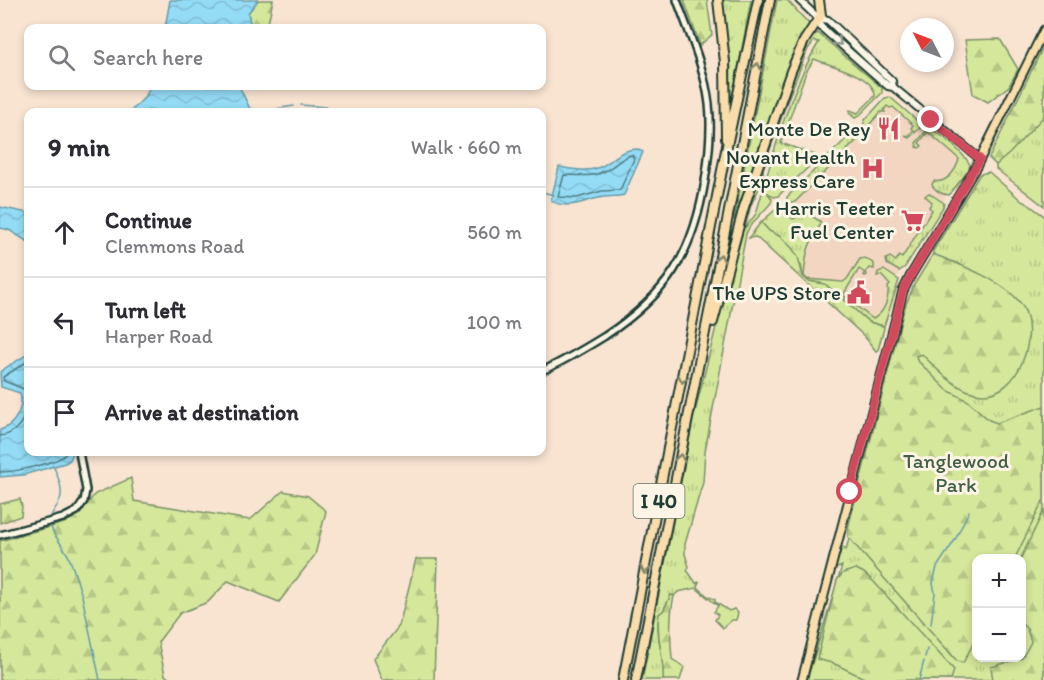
<!DOCTYPE html>
<html lang="en">
<head>
<meta charset="utf-8">
<style>
	:root { --surface:#fff; --page:#f7f7f7; --text:#2b2b33; --muted:#7c7c81; --line:#e1e1e2 }
	body { margin:0; font-family:Itim,sans-serif; background:var(--page); color:var(--text) }
	.controls { position:absolute; right:18px; bottom:18px; display:grid; overflow:hidden; border-radius:12px; box-shadow:0 3px 9px #0003 }
	.controls button { width:54px; height:54px; display:grid; place-items:center; padding:0; border:0; border-bottom:2px solid var(--line); background:var(--surface); color:var(--text); font:30px sans-serif }
	.compass { position:absolute; left:900px; top:18px; width:54px; height:54px; border-radius:50%; background:var(--surface); box-shadow:0 3px 9px #0003; rotate:312deg }
	.stop { position:absolute; width:18px; height:18px; margin:-14px; border:4px solid #d1495b; border-radius:50%; background:#fff }
	.stop.end { background:#d1495b; border-color:#fff; box-shadow:0 2px 6px #0008 }
	.list { margin:0; padding:0; list-style:none }
	h2 { display:flex; justify-content:space-between; align-items:center; height:78px; margin:0; padding:0 24px; font-size:26px }
	h2 small { font-size:20px; font-weight:400; color:var(--muted) }
	.list li { display:grid; grid-template-columns:39px 1fr auto; gap:18px; align-items:center; box-sizing:border-box; height:90px; padding:0 24px; border-top:2px solid var(--line) }
	.list b { display:block; font-size:22px; white-space:nowrap }
	.list p { margin:0; font-size:20px; white-space:nowrap; color:var(--muted) }
	.list em { font-size:20px; font-style:normal; color:var(--muted) }
	.icon { flex:none; width:33px; height:33px; fill:none; stroke:currentColor; stroke-width:2; stroke-linecap:round; stroke-linejoin:round }
	.map { position:relative; flex:none; width:1044px; height:680px; overflow:hidden }
	.search { position:absolute; background:var(--surface); box-shadow:0 3px 9px #0003; left:24px; top:24px; width:522px; height:66px; display:flex; align-items:center; gap:15px; box-sizing:border-box; padding:0 21px; border-radius:12px; color:var(--muted); font-size:22px }
	.panel { position:absolute; background:var(--surface); box-shadow:0 3px 9px #0003; left:24px; top:108px; width:522px; height:348px; border-radius:12px }
	.map>svg:first-child { display:block }
	.built { fill:#f3d6c2 }
	.grass { fill:url(#grass-tufts); stroke:#7a9268; stroke-width:1.5; fill-rule:evenodd }
	.forest { fill:url(#forest-firs); stroke:#7a9268; stroke-width:1.5 }
	.water { fill:url(#water-waves); stroke:#659ca8; stroke-width:1.5 }
	.lines { fill:none; stroke-linecap:round; stroke-linejoin:round }
	.shore { stroke:#4e7c82; stroke-width:1.5 }
	.stream { stroke:#659ca8; stroke-width:1.5 }
	.tertiary-casing { stroke:#1f3d34; stroke-width:10 }
	.secondary-casing { stroke:#1f3d34; stroke-width:10 }
	.primary-casing { stroke:#1f3d34; stroke-width:11 }
	.motorway-casing { stroke:#1f3d34; stroke-width:12 }
	.tertiary { stroke:#fcf5e5; stroke-width:5 }
	.secondary { stroke:#fcf5e5; stroke-width:6 }
	.primary { stroke:#faddab; stroke-width:7 }
	.motorway { stroke:#faddab; stroke-width:8 }
	.oneway { stroke:#8e998c }
	.oneway2 { stroke:#82856a }
	.route { stroke:#d1495b; stroke-width:8 }
	.labels { text-anchor:middle; stroke-width:6; stroke-linejoin:round; paint-order:stroke }
	.shield { fill:#fcf5e5; stroke:#617469; stroke-width:1.5 }
	.shield-label { font-size:20px; font-weight:bold; fill:#1f3d34 }
	.poi-label { font-size:21px; fill:#1f3d34; stroke:#fcf5e5; text-anchor:end }
	.park-label { font-size:21px; fill:#435f49; stroke:#fcf5e5 }
</style>
</head>
<body>
<div class="map">
<svg width="1044" height="680" viewBox="0 0 1044 680">
	<defs>
		<pattern id="grass-tufts" width="24" height="20" patternUnits="userSpaceOnUse" patternTransform="scale(1.5)"><rect width="24" height="20" fill="#d5e79b"/><path d="M3 7l-1-3M5 7V3M7 7l1-3M15 17l-1-3M17 17v-4M19 17l1-3" fill="none" stroke="#b6c786"/></pattern>
		<pattern id="forest-firs" width="22" height="20" patternUnits="userSpaceOnUse" patternTransform="scale(1.5)"><rect width="22" height="20" fill="#d5e79b"/><path d="M5 1l3.5 6h-7zM16 11l3.5 6h-7z" fill="#b6c786"/></pattern>
		<pattern id="water-waves" width="16" height="10" patternUnits="userSpaceOnUse" patternTransform="scale(1.5)"><rect width="16" height="10" fill="#94dbf6"/><path d="M0 5q4-4 8 0t8 0" fill="none" stroke="#7fbdd4"/></pattern>
	</defs>
	<rect width="100%" height="100%" fill="#f9e4d2"/>
	<filter id="ink" filterUnits="userSpaceOnUse"><feTurbulence type="fractalNoise" baseFrequency=".0167" numOctaves="2"/><feDisplacementMap in="SourceGraphic" scale="12" xChannelSelector="R" yChannelSelector="G"/><feConvolveMatrix kernelMatrix="1 2 1 2 8 2 1 2 1" color-interpolation-filters="sRGB"/></filter>
	<g filter="url(#ink)">
		<!-- built -->
		<path class="built" d="M 889,99 L 919,123 L 934,132 L 966,165 L 902,265 L 883,325 L 876,323 L 803,276 L 780,209 Z"/>
		<!-- grass -->
		<path class="grass" d="M 721,0 L 751,0 L 732,102 L 729,101 L 729,68 Z
			M 777,0 L 787,0 L 810,25 C 782,89 757,153 736,220 L 734,220 Z
			M 818,33 L 882,88 L 882,93 L 859,116 L 855,118 L 849,113 L 850,110 L 858,113 L 875,96 C 875,75 831,66 814,59 L 806,72 L 781,143 L 815,155 L 806,165 L 815,157 L 817,159 L 778,196 L 774,197 L 767,192 L 772,199 L 771,203 L 750,226 L 746,234 L 705,451 L 703,482 L 685,544 L 685,554 L 689,567 L 687,570 L 696,583 L 699,582 L 697,586 C 703,592 708,598 715,599 L 715,602 L 729,611 L 734,609 L 738,613 L 736,620 L 732,620 L 723,628 L 715,620 L 718,615 L 714,612 L 718,606 L 696,588 L 678,592 L 674,596 L 671,595 L 663,611 L 659,614 C 655,635 664,658 664,680 L 642,680 L 693,420 L 716,327 L 721,309 L 722,309 L 744,219 L 799,59 L 810,37 ZM 814,41 L 819,42 C 789,91 772,158 756,214 L 745,228 L 751,205 L 764,178 L 763,169 L 790,94 L 808,49 Z
			M 1044,52 L 1044,206 L 996,169 L 996,165 Z
			M 890,97 L 921,124 L 922,126 L 909,138 L 905,135 L 908,136 L 914,130 L 911,128 L 913,125 L 893,107 L 890,108 L 887,106 L 884,110 L 885,112 L 881,112 L 869,125 L 871,127 L 866,130 L 863,126 L 865,120 L 885,98 Z
			M 928,129 C 940,130 967,158 970,165 L 968,171 L 949,195 C 943,195 933,190 932,184 L 934,181 C 946,184 956,171 959,159 L 928,132 L 919,143 L 922,146 L 919,148 L 917,147 L 916,143 Z
			M 855,132 L 860,135 L 859,138 L 795,202 L 787,202 L 787,197 L 851,134 Z
			M 989,172 L 1023,202 L 1025,202 L 1044,216 L 1044,680 L 807,680 L 842,566 L 835,569 L 842,547 L 846,550 L 905,319 L 935,255 L 933,254 L 933,251 L 980,174 ZM 976,558 L 1022,558 L 1022,658 L 976,658 Z
			M 929,193 L 944,203 L 943,207 L 905,267 L 899,271 L 887,264 L 886,259 L 890,257 L 896,261 L 899,256 L 902,258 L 918,232 L 915,230 L 919,231 L 932,210 L 929,207 L 932,202 L 925,196 Z
			M 779,207 L 793,219 L 804,212 L 820,221 L 821,224 C 808,245 806,251 804,276 L 807,279 L 843,282 L 847,279 L 860,259 L 865,258 L 874,264 L 874,269 L 870,268 L 866,272 L 867,275 L 865,276 L 864,275 L 865,273 L 859,269 L 843,295 L 846,297 L 844,300 L 848,304 L 851,302 L 873,319 C 885,312 889,299 888,287 L 890,285 L 881,275 L 877,276 L 878,272 L 884,270 L 899,280 L 884,326 L 869,322 L 825,284 L 808,281 L 803,276 L 801,265 L 781,237 L 769,231 L 761,222 Z"/>
		<!-- forest -->
		<path class="forest" d="M 258,0 L 273,0 L 267,28 L 251,28 L 248,13 Z
			M 684,0 L 707,0 L 712,35 L 700,45 Z
			M 1000,39 L 1018,69 L 1009,86 L 988,102 L 973,94 L 965,40 Z
			M 1044,45 L 1044,116 L 1010,153 L 996,165 L 989,158 Z
			M 761,222 L 769,231 L 781,237 L 792,248 L 798,257 L 803,276 L 808,281 L 825,284 L 869,322 L 883,326 L 884,328 L 878,350 L 876,351 L 864,336 L 756,237 L 749,238 Z
			M 933,254 C 959,264 1008,282 1023,307 C 1039,335 1019,396 982,394 C 959,393 937,370 922,354 L 916,356 L 917,360 L 947,390 L 967,400 L 989,420 L 997,423 L 1044,406 L 1044,499 L 1015,558 L 976,558 L 976,638 L 963,663 L 957,661 L 848,537 L 848,528 L 904,309 L 914,285 Z
			M 131,478 L 134,501 L 250,520 L 283,491 L 308,496 L 326,511 L 315,555 L 279,602 L 228,581 L 208,602 L 180,613 L 158,642 L 165,675 L 171,680 L 0,680 L 0,541 L 64,523 L 78,515 L 95,494 Z
			M 20,499 L 22,507 L 21,516 L 0,523 L 0,504 Z
			M 1044,510 L 1044,680 L 993,680 L 991,667 L 1022,658 L 1031,642 L 1027,629 L 1022,624 L 1021,558 Z
			M 416,559 L 438,559 L 434,680 L 382,680 L 373,659 L 399,626 Z
			M 856,569 L 864,573 L 874,582 L 954,670 L 951,680 L 868,680 L 835,664 L 817,659 L 837,580 L 843,573 Z
			M 671,595 L 674,596 C 669,617 670,638 672,659 L 684,667 L 680,680 L 663,680 C 665,658 655,636 659,614 L 663,611 Z"/>
		<!-- water -->
		<path class="water" d="M 170,0 L 258,0 L 248,13 L 251,28 L 165,28 Z
			M 150,86 L 239,86 L 251,111 L 251,112 L 130,112 L 146,96 Z
			M 637,149 L 643,152 L 624,195 C 617,197 611,196 604,197 C 587,199 567,212 551,200 L 559,167 C 573,169 589,173 602,166 C 615,159 621,149 637,149 Z
			M 0,207 L 28,213 L 28,242 L 9,230 L 0,228 Z
			M 28,353 L 28,452 L 72,452 L 73,453 L 70,460 L 65,463 L 23,475 L 0,477 L 0,430 C 15,426 24,408 20,393 L 1,387 L 0,373 C 7,364 20,361 28,353 Z"/>
		<g class="lines">
			<!-- shore -->
			<path class="shore" d="M 632,155 L 634,159 L 620,190 L 602,191 L 577,198 L 558,197 L 564,175 C 579,175 593,178 607,170 C 616,165 622,157 632,155 Z
				M 0,436 C 21,434 33,407 24,389 L 4,381 L 3,377 L 28,361
				M 0,472 C 13,472 62,463 67,452"/>
			<!-- stream -->
			<path class="stream" d="M 301,105 L 325,107 L 336,112
				M 267,112 L 281,108 L 294,106
				M 542,192 L 554,195
				M 50,519 C 52,511 57,508 60,500 C 64,489 57,475 53,465
				M 50,524 L 53,532 L 68,555 L 73,568 L 82,596 L 100,680
				M 931,624 L 935,593 L 933,583 L 937,567 L 955,540 L 969,511
				M 925,657 L 927,649
				M 919,680 L 924,661"/>
			<defs>
				<path id="tertiary" d="M 542,371 C 564,361 584,349 605,336 C 667,295 693,254 705,181 C 709,155 712,130 709,104 C 705,69 689,33 677,0
					M 0,535 L 63,518 L 77,511 L 84,501 L 86,490 L 79,452"/>
				<path id="secondary" d="M 799,0 L 818,18 L 821,27 L 888,86 L 893,87 L 980,159
					M 818,18 L 828,20 L 892,81 L 893,87"/>
				<path id="primary" d="M 802,680 L 903,291 L 911,275 L 976,167 L 1044,30"/>
				<path id="motorway" d="M 718,0 L 725,62 L 726,139
					M 713,322 L 744,207 L 791,71 L 804,41 L 821,15 L 819,0
					M 623,680 L 725,155 L 758,0
					M 636,680 C 680,453 727,227 770,0"/>
			</defs>
			<!-- tertiary casing -->
			<use href="#tertiary" class="tertiary-casing"/>
			<!-- secondary casing -->
			<use href="#secondary" class="secondary-casing"/>
			<!-- primary casing -->
			<use href="#primary" class="primary-casing"/>
			<!-- motorway casing -->
			<use href="#motorway" class="motorway-casing"/>
			<!-- tertiary -->
			<use href="#tertiary" class="tertiary"/>
			<!-- secondary -->
			<use href="#secondary" class="secondary"/>
			<!-- primary -->
			<use href="#primary" class="primary"/>
			<!-- motorway -->
			<use href="#motorway" class="motorway"/>
		</g>
		<!-- one-way arrows -->
		<defs><path id="oneway-chevron" d="M-2-3.5L2.5 0L-2 3.5" fill="none" stroke-width="1.6" stroke-linecap="round" stroke-linejoin="round" transform="scale(1.5)"/></defs>
		<use class="oneway" href="#oneway-chevron" transform="translate(838 42) rotate(41)"/>
		<g class="oneway2">
			<use href="#oneway-chevron" transform="translate(757 67) rotate(-79)"/>
			<use href="#oneway-chevron" transform="translate(720 258) rotate(-79)"/>
			<use href="#oneway-chevron" transform="translate(683 379) rotate(101)"/>
			<use href="#oneway-chevron" transform="translate(680 458) rotate(-79)"/>
			<use href="#oneway-chevron" transform="translate(645 570) rotate(101)"/>
		</g>
	</g>
	<g class="lines" filter="url(#ink)">
		<!-- route -->
		<path class="route" d="M 850,492 L 903,291 L 911,275 L 980,159 L 931,120"/>
	</g>
	<!-- icons -->
	<defs>
		<symbol id="restaurant-bare" viewBox="-9 -9 18 18"><path d="M-5-6h1v4h1v-4h1v4h1v-4h1v5L-1.5 .5V6h-2V.5L-5-1ZM5-6V6H3V1.5H1.5Q1.5-4 5-6Z" fill="#d1495b" stroke="#fcf5e5" stroke-width="2.5" paint-order="stroke"/></symbol>
		<symbol id="hospital-bare" viewBox="-9 -9 18 18"><path d="M-5-5h3v3.5h4V-5h3V5h-3V1.5h-4V5h-3Z" fill="#d1495b" stroke="#fcf5e5" stroke-width="2.5" paint-order="stroke"/></symbol>
		<symbol id="supermarket-bare" viewBox="-9 -9 18 18"><path d="M-6-5.5h2.5l.6 2H6L4.5 2H-2.5L-4.4-4H-6ZM-1.5 3.2a1.3 1.3 0 1 0 .1 0ZM3 3.2a1.3 1.3 0 1 0 .1 0Z" fill="#d1495b" stroke="#fcf5e5" stroke-width="2.5" paint-order="stroke"/></symbol>
		<symbol id="civic-bare" viewBox="-9 -9 18 18"><path d="M-.6-6.5H3V-4.5H.6V-3L4-1V1h2V6H-6V1h2V-1L-.6-3ZM-1.2 2.5V6h2.4V2.5Z" fill="#d1495b" stroke="#fcf5e5" stroke-width="2.5" paint-order="stroke"/></symbol>
	</defs>
	<g fill-rule="evenodd">
		<use href="#restaurant-bare" x="872" y="112" width="33" height="33"/>
		<use href="#hospital-bare" x="856" y="152" width="33" height="33"/>
		<use href="#supermarket-bare" x="896" y="204" width="33" height="33"/>
		<use href="#civic-bare" x="842" y="276" width="33" height="33"/>
	</g>
	<g class="labels">
		<!-- shield labels -->
		<rect class="shield" x="633.5" y="484" width="51" height="34" rx="4.5"/>
		<g class="shield-label">
			<text x="659" y="508">I 40</text>
		</g>
		<!-- poi labels -->
		<g class="poi-label">
			<text x="870" y="136">Monte De Rey</text>
			<text x="855" y="164">Novant Health<tspan x="855" dy="24">Express Care</tspan></text>
			<text x="894" y="215">Harris Teeter<tspan x="894" dy="24">Fuel Center</tspan></text>
			<text x="841" y="300">The UPS Store</text>
		</g>
		<!-- park labels -->
		<g class="park-label">
			<text x="956" y="468">Tanglewood<tspan x="956" dy="24">Park</tspan></text>
		</g>
	</g>
</svg>
<div class="controls">
<button>+</button>
<button>−</button>
</div>
<svg class="compass" viewBox="-18 -18 36 36"><path d="M0-13l5 13h-10z" fill="#e53935"/><path d="M0 13l5-13h-10z" fill="#7c7c81"/></svg>
<div class="stop" style="left:850px;top:492px"></div>
<div class="stop end" style="left:931px;top:120px"></div>
<div class="search"><svg class="icon" aria-label="search" viewBox="0 0 24 24"><circle cx="10" cy="10" r="6"/><path d="M15 15l6 6"/></svg>Search here</div>
<section class="panel">
<h2>9 min<small>Walk · 660 m</small></h2>
<ul class="list">
<li><svg class="icon" aria-label="ahead" viewBox="0 0 24 24"><path d="M12 20V5M6 11l6-6 6 6"/></svg><div><b>Continue</b><p>Clemmons Road</p></div><em>560 m</em></li>
<li><svg class="icon" aria-label="left" viewBox="0 0 24 24"><path d="M17 20v-9H6M10 6l-5 5 5 5"/></svg><div><b>Turn left</b><p>Harper Road</p></div><em>100 m</em></li>
<li><svg class="icon" aria-label="arrive" viewBox="0 0 24 24"><path d="M6 21V4h12l-3 4 3 4H6"/></svg><div><b>Arrive at destination</b></div></li>
</ul>
</section>
</div>
</body>
</html>
